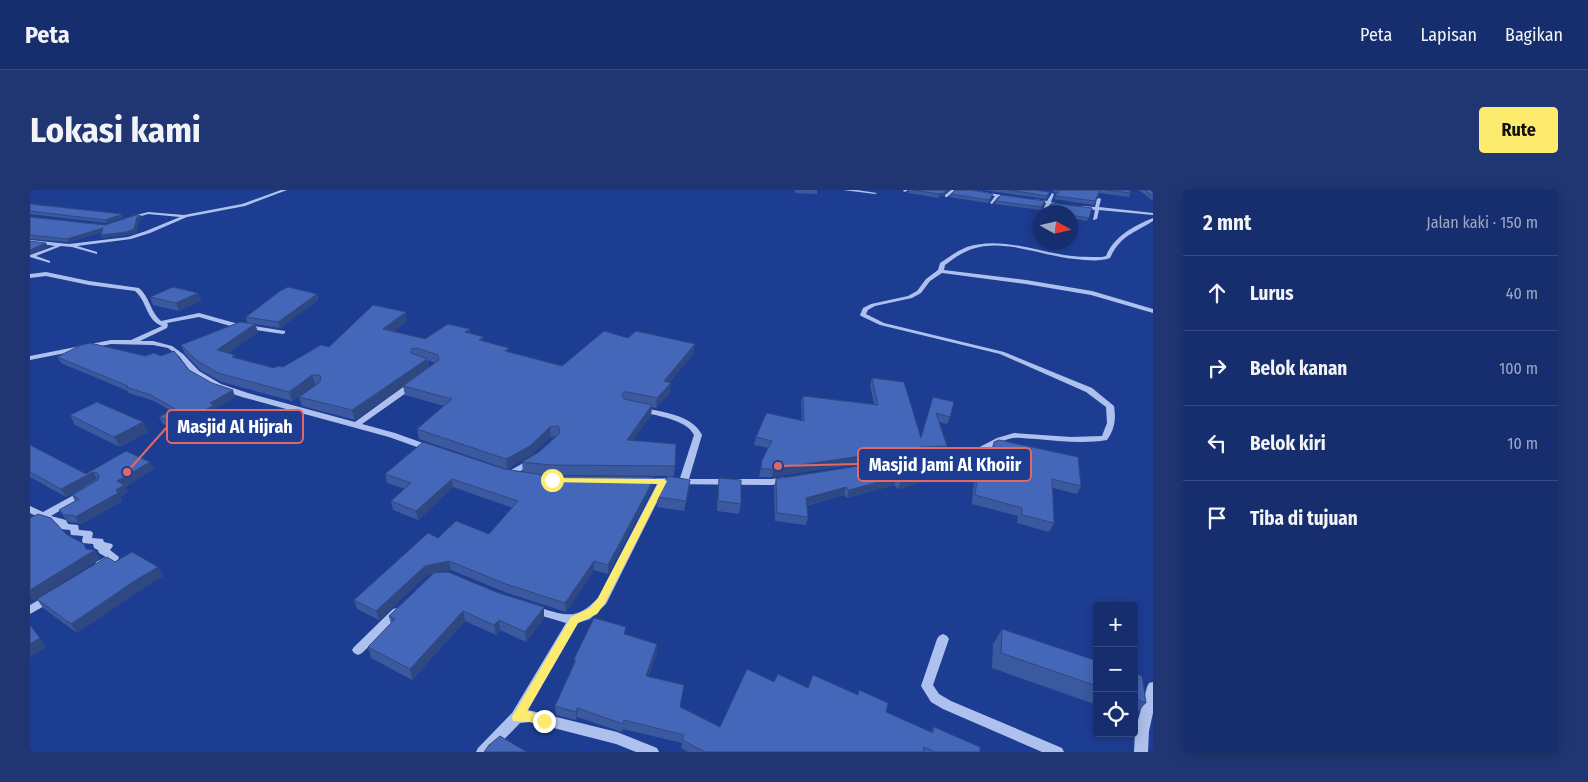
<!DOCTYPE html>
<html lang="id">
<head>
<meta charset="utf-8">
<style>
	:root { --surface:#162e6e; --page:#1f3673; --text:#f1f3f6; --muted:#9ea8c2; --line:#354a81; --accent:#fdeb6d }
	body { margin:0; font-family:"Fira Sans Condensed",sans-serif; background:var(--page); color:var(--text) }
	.controls { position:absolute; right:15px; bottom:15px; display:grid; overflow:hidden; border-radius:5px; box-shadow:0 2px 12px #0003 }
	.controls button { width:45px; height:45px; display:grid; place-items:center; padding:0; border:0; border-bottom:1px solid var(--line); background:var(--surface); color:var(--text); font:25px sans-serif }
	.compass { position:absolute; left:1003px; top:15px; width:45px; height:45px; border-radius:50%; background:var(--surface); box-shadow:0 2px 12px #0003; rotate:98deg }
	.stop { position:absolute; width:15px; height:15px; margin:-11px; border:4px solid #fdeb6d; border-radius:50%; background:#fff }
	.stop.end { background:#fdeb6d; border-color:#fff; box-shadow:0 1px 5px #0008 }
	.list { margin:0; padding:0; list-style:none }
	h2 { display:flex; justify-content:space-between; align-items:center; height:65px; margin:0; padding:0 20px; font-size:21px }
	h2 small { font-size:16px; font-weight:400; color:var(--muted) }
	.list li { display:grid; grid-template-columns:32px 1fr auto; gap:15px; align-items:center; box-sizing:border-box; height:75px; padding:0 20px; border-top:1px solid var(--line) }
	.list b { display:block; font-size:19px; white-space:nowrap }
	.list em { font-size:16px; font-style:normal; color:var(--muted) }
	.icon { flex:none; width:28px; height:28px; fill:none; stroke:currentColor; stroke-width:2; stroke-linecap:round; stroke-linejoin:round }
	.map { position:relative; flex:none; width:1123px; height:562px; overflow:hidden; border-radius:5px }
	header { display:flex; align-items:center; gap:30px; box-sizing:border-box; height:70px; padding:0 25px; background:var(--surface); border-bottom:1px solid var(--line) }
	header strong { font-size:24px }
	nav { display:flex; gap:28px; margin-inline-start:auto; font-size:18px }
	.intro { display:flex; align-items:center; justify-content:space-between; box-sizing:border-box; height:120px; padding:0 30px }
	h1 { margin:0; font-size:35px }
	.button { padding:12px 22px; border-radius:5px; background:var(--accent); color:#111; font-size:18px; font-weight:700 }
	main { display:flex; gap:30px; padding:0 30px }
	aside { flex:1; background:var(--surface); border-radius:5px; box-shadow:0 2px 12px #0003 }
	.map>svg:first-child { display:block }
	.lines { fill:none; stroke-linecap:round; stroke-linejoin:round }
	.minor { fill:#aec1ee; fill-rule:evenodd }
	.wall { fill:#3b599f; fill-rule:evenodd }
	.shaded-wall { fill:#304882 }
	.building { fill:#4567b9; stroke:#304882 }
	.route { fill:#fdeb6d }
	.leader { fill:none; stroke:#e26868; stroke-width:2 }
	.callout-dot { fill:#e26868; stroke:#1d3d92; stroke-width:2 }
	.callout { fill:#1d3d92; stroke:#e26868; stroke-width:2 }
	.callout-label { font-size:18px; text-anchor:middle; font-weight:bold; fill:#fff }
</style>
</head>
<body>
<header>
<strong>Peta</strong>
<nav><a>Peta</a><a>Lapisan</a><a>Bagikan</a></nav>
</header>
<div class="intro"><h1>Lokasi kami</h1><a class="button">Rute</a></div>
<main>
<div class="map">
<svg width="1123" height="562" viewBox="0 0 1123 562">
	<rect width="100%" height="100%" fill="#1d3d92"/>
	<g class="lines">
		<!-- minor -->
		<path class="minor" d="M 251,0 L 257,0 L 215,16 L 157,27 L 120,43 L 101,49 L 47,56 L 67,62 L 67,64 L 42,57 L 31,56 L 6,66 L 20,71 L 20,73 L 0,67 L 0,65 L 25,56 L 0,52 L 0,50 L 39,54 L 98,47 L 116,41 L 150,27 L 118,24 L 98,30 L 96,29 L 96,28 L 118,22 L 154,25 L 212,14 Z
			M 813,0 L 827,0 L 847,3 L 845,4 Z
			M 874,0 L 878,0 L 875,2 L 873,1 Z
			M 921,0 L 925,0 L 917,7 L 915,7 L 915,5 Z
			M 931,0 L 941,0 L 983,7 L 981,8 L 969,6 L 962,14 L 960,13 L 965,6 Z
			M 1022,3 L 1024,4 L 1021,12 L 1035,15 L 1033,16 L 1020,14 L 1016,22 L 1012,22 L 1016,13 L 1002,10 L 1004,9 L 1017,11 Z
			M 1069,8 L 1071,9 L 1069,17 L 1123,23 L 1123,25 L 1069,20 L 1067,29 L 1063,30 L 1065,20 L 1049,17 L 1051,16 L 1065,17 L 1067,9 Z
			M 1123,28 L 1123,31 C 1103,44 1091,45 1080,68 C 1069,72 1057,70 1045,69 C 1011,66 975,48 942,59 C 931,63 923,69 915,75 L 914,80 L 996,90 L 1062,101 L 1123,119 L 1123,123 L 1061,105 L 996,94 L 912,83 L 900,91 L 891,103 L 882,108 L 845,116 L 838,120 L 836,124 L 854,133 L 974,162 L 1062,198 L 1084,216 C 1086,229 1085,239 1077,250 C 1054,254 1029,251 1006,249 C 999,249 990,247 983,248 C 963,251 947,273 925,269 L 924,267 L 925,265 L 940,262 L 967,248 L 984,243 L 1041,247 L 1072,246 L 1077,233 L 1076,217 L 1056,202 L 970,164 L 850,135 L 831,126 L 830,125 L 833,118 L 841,114 L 878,106 L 887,101 L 896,89 L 908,80 L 910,73 C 919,67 927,61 937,57 C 967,47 999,59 1029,64 C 1043,67 1057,67 1072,67 L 1076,66 C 1084,46 1104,36 1123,28 Z
			M 16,82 L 59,91 L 109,98 C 120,107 120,122 131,131 L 169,123 L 205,133 L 255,141 L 255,143 L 253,144 L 204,137 L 169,127 L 137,133 L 138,135 L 137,138 L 110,151 L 123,151 L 142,156 L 153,164 L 169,181 L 191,194 L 218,203 L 325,232 L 380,192 L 386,192 L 386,196 L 332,234 L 365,243 L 404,257 L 405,259 L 401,262 L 398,261 L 359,247 L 212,207 L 185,198 L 163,185 L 149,166 L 138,158 L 123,155 L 81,154 L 0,170 L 0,166 L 81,150 L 101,150 L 132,136 C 116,130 117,111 105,101 L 59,95 L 16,86 L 0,88 L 0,84 Z
			M 607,217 L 610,217 C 630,222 662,224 672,245 L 659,289 L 742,289 L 756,287 L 760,290 L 759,292 L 742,295 L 636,294 L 576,414 L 560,429 L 548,433 L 498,520 L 587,542 L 627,558 L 629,562 L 606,562 L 586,554 L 500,532 L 490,533 L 462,562 L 446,562 L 448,558 L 482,523 L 536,433 L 499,422 L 497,419 L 499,416 C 505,414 509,417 514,419 C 539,427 549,428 568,408 L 627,294 L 609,293 L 608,291 L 609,289 L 650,288 L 664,245 C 657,229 623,225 607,221 L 606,219 Z
			M 502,268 L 506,271 L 505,273 L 481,286 L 475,286 L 474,284 Z
			M 53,300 L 58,303 L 56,305 L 21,326 L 36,330 L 38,334 L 48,335 L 49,340 L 61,341 L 63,343 L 62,348 L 73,349 L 74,352 L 82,354 L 83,356 L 80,360 L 89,367 L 88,370 L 70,379 L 66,378 L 65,375 L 66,372 L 76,367 L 69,363 L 68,360 L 64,358 L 63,354 L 53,353 L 52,351 L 53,346 L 41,345 L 40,340 L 30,339 L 28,335 L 20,333 L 14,330 L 0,337 L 0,330 L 6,326 L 0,323 L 0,316 L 13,322 Z
			M 19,404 L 23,405 L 24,408 L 23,411 L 0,424 L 0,415 Z
			M 367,418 L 371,419 L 373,422 L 371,425 L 332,463 L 328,465 L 324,463 L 322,460 L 324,457 L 363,419 Z
			M 913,444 L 917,446 L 919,449 L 903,495 L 909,504 L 921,511 L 1032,558 L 1034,562 L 1012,562 L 913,519 L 901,512 L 891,496 L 907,449 L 909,446 Z
			M 1123,492 L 1123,523 L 1119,541 L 1118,562 L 1104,562 L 1105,541 L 1117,497 L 1119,493 Z"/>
	</g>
	<!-- wall -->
	<path class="wall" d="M 765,0 L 787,0 L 787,4 L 765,3 Z
		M 879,0 L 919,0 L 913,6 L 908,8 L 878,3 Z
		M 954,0 L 1005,0 L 1018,5 L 1016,9 Z
		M 1023,0 L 1100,0 L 1100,3 L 1099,7 L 1069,3 L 1064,15 L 1024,9 L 1026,4 Z
		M 1109,0 L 1122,0 L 1123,1 L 1123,11 Z
		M 921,4 L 962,7 L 958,13 L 919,7 Z
		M 966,11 L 1015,11 L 1011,20 L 965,14 Z
		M 1022,13 L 1062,18 L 1057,31 L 1040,28 L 1040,22 L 1018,22 Z
		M 0,14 L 94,27 L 77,33 L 0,24 Z
		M 0,27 L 75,35 L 112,29 L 109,30 L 106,43 L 98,45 L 72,48 L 71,45 L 72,42 L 39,52 L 0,49 Z
		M 168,103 L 171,111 L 149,121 L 123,115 L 120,107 Z
		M 287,104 L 288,110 L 250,138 L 225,134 L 228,142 L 198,163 L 206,168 L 244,178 L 253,177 L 299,157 L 377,131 L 363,141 L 395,149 L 440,139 L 440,143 L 454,151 L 479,162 L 532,176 L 598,148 L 664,163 L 639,193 L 640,203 L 626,218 L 622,217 L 621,225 L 603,250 L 645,276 L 644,286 L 638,286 L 659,300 L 654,321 L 627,317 L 627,307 L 638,286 L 521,285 L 493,282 L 492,272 L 509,262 L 526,246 L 521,247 L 501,265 L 477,279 L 389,249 L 387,239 L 414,216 L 375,205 L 373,196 L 325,230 L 272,216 L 269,207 L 287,194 L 285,194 L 262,211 L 192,192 L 170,180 L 155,164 L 151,155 L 217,133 L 216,127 ZM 398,170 L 402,172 L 405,173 L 399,178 Z
		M 27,167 L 159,180 L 205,207 L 186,218 L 187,221 L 152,242 L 133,234 L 129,227 L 141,221 L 124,211 L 99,203 L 98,201 L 31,173 Z
		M 842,188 L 891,247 L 903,207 L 920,227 L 917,234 L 909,232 L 917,256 L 914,264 L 889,264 L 742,287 L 729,287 L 732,270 L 739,258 L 724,255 L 726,247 L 772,231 L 771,213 L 773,206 L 844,214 L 840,195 Z
		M 40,225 L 118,242 L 90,257 L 45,235 Z
		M 964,252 L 1051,296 L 1047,304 L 1023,298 L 1024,333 L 1019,342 L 987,333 L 988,326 L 942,314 L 944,291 L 918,285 L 868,299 L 864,295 L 817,308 L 814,305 L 776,316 L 778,327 L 776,335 L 745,331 L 744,297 L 746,289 L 952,269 L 954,265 L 960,266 L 961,260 Z
		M 0,255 L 56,284 L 96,261 L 124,279 L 95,297 L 98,302 L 90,307 L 92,311 L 50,335 L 48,333 L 39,332 L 34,327 L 29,320 L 45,311 L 42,305 L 68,290 L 36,307 L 0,287 Z
		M 474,279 L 520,286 L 625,287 L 624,296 L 578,384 L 564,380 L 536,422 L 477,403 L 421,380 L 397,385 L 349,430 L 327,419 L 324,410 L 408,348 L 459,344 L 483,318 L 423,297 L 388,330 L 363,320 L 361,311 L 375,299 L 357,293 L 355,284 Z
		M 689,288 L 711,314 L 709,324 L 687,321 L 688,298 Z
		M 85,372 L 128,377 L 133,386 L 112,399 L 47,443 L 13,418 L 7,409 Z
		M 404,383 L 514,428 L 496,452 L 470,440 L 466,445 L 435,431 L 382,490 L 341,468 L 338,457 L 361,434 L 359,426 Z
		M 972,439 L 1067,471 L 1067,515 L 962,478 L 963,454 Z
		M 596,444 L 627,462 L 618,487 L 651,517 L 690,537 L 744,492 L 778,498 L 827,505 L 829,500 L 856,522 L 901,542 L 904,537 L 950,562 L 658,562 L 651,558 L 652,553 L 593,539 L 592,542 L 547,527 L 546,530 L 526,525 L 525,516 L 544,475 L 544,469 Z
		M 1104,483 L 1116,513 L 1104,526 Z"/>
	<!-- shaded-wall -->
	<path class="shaded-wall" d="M 917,0 L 919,0 L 913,6 L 908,8 L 909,4 Z
		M 93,24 L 94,27 L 77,33 L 75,30 Z
		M 111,26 L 112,29 L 109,30 L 106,43 L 98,45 L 72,48 L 71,45 Z
		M 73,38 L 75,41 L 39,52 L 37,49 Z
		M 16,53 L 18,57 L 0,64 L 0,60 Z
		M 168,103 L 171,111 L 149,121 L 146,113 Z
		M 287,104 L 288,110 L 250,138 L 248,132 Z
		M 376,122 L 377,131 L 355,148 L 353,139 Z
		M 225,134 L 228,142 L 190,169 L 187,160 Z
		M 440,139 L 441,148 L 435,142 Z
		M 665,154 L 664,163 L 633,200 L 634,191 Z
		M 397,169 L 399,179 L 325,230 L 322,220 Z
		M 282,185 L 285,194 L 262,211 L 259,202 Z
		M 641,193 L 640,203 L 626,218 L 627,208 Z
		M 203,200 L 205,207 L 186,218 L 187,221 L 152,242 L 149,235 L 180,213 Z
		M 622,215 L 621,225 L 597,260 L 597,250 Z
		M 113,232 L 118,242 L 90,257 L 84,247 Z
		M 520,237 L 521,247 L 501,265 L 477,279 L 476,269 Z
		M 892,257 L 889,264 L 742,287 L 743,279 Z
		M 120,272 L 124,279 L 95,297 L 98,302 L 90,307 L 86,300 L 87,291 Z
		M 921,277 L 918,285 L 868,299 L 871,291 Z
		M 63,282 L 67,289 L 36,307 L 31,299 Z
		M 625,287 L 624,296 L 578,384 L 578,375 Z
		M 867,287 L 864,295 L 817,308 L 819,300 Z
		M 422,289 L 423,297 L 388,330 L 386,321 Z
		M 660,290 L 659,300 L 654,321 L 656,311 Z
		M 816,297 L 814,305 L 773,316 L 776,308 Z
		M 88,303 L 92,311 L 50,335 L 45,327 Z
		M 54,354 L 60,363 L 65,360 L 70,369 L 3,411 L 0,406 L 0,400 L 56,359 Z
		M 419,371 L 421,380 L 397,385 L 349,430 L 346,421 L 395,376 Z
		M 564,371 L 564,380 L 536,422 L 535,413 Z
		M 128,377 L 133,386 L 112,399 L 47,443 L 41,434 L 106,390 Z
		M 514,417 L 514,428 L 496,452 L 495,442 Z
		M 433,421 L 435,431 L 382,490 L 380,479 Z
		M 469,430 L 470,440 L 466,445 L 464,435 Z
		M 10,448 L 17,457 L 0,467 L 0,454 Z
		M 627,454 L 627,462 L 615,494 L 616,486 Z
		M 547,518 L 547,527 L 546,530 L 546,522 Z"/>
	<!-- building -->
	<path class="building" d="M 883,0 L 917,0 L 914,3 L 909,4 Z
		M 925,0 L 940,0 L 963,4 L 959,10 L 921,4 Z
		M 979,0 L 1005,0 L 1020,2 L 1017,6 Z
		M 1027,0 L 1070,0 L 1065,11 L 1025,6 L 1027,3 L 1029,3 Z
		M 1077,0 L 1100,0 L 1100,3 Z
		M 1115,0 L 1122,0 L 1123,1 L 1123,6 Z
		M 971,5 L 1015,11 L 1012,17 L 966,11 Z
		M 1022,13 L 1062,18 L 1059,28 L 1040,25 L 1041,22 L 1020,18 Z
		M 0,14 L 93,24 L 75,30 L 0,21 Z
		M 106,25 L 111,26 L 107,27 L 104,39 L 96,42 L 71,45 L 73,38 L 37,49 L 0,45 L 0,27 L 75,35 Z
		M 0,51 L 16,53 L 0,60 Z
		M 143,97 L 168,103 L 146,113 L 120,107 Z
		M 258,97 L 287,104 L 248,132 L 216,127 L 250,101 Z
		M 343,115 L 376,122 L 353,139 L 395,149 L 418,134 L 440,139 L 435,142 L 454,147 L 449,150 L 479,158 L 475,161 L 532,176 L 574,141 L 598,148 L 606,141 L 665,154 L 634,191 L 641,193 L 627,208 L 598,202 L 594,202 L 592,205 L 594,209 L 622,215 L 597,250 L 646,254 L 645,276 L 521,275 L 492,272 L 509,262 L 529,244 L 530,239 L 528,236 L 520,237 L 500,256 L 476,269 L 387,239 L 422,209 L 373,196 L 409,170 L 408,165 L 387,158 L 381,159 L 381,163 L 397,169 L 322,220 L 269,207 L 290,192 L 291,187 L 289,185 L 282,185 L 259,202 L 188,183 L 166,170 L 151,155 L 210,132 L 225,134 L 187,160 L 205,165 L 202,167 L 244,178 L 248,176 L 253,177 L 291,155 L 299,157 Z
		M 60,153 L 115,166 L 124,163 L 131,166 L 144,161 L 159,180 L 182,193 L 203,200 L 180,213 L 184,215 L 149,235 L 129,227 L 145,219 L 121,205 L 96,197 L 98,196 L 27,167 L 51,155 Z
		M 842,188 L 874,192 L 891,248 L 903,207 L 924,212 L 920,227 L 906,223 L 917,256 L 892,257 L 743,279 L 731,279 L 732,270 L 742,251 L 726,247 L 735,226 L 737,223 L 774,231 L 773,206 L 848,215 Z
		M 67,212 L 113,232 L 84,247 L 40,225 Z
		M 969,250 L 1048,267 L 1051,296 L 1022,289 L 1024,333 L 992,325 L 992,318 L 945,305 L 948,283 L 921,277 L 871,291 L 867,287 L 819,300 L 816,297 L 776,308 L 778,327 L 747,323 L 746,289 L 892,266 L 932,264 L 953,269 L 954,265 L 963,267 L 964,252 Z
		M 393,252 L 474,279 L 520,286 L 625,287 L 578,375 L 564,371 L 535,413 L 476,394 L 419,371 L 395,376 L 346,421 L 324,410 L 398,343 L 408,348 L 426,331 L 459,344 L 488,311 L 422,289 L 386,321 L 361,311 L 381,293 L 355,284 Z
		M 0,255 L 56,284 L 96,261 L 120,272 L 87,291 L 94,295 L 86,300 L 88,303 L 45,327 L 43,325 L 34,325 L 29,320 L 49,309 L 42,305 L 68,290 L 69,286 L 67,283 L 63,282 L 31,299 L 0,282 Z
		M 638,286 L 660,290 L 656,311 L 627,307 Z
		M 689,288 L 711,290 L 711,314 L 688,311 Z
		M 8,324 L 21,328 L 36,344 L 54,354 L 56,359 L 65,360 L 0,400 L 0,328 Z
		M 102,362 L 128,377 L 106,390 L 41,434 L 7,409 L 77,367 L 85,372 Z
		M 418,382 L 466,402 L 514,417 L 495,442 L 469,430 L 464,435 L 433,421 L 380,479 L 338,457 L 365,429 L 359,426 L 404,383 Z
		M 564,428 L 596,437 L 594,444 L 627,454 L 616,486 L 654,495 L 650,517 L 690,537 L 717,479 L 744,492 L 748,484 L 778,498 L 783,485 L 828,505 L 829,500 L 858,513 L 856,522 L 903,543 L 904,537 L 950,557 L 950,562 L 905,562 L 894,557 L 893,562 L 675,562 L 652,550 L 654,545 L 594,530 L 593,534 L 547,518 L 546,522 L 525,516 L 546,470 L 544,469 Z
		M 0,435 L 10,448 L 0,454 Z
		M 972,439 L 1067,471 L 1067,496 L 971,463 Z
		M 1104,483 L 1112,486 L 1116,513 L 1104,508 Z
		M 470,546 L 497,562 L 454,562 L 459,555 Z"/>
	<!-- route -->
	<path class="route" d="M 522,288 L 633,289 L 637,291 L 575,413 L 567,424 L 548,433 L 497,521 L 518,527 L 520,531 L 518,535 L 514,536 L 500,532 L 483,531 L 482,527 L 541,427 L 560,418 L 568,408 L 628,294 L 519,292 L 519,289 Z"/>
	<!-- callouts -->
	<path class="leader" d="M97 282L137 237M748 276L828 274"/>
	<g class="callout-dot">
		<circle cx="97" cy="282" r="5"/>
		<circle cx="748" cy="276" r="5"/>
	</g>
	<g class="callout">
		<rect x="137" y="220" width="136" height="33" rx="5"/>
		<rect x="828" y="258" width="173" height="33" rx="5"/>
	</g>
	<g class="callout-label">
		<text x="205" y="243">Masjid Al Hijrah</text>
		<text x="915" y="281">Masjid Jami Al Khoiir</text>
	</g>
</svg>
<div class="controls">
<button>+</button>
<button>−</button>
<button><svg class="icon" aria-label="locate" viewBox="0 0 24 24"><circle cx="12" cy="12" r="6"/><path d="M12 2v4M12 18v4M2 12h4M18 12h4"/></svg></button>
</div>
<svg class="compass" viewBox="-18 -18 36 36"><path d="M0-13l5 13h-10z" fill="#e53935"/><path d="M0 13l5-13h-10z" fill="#9ea8c2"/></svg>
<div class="stop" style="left:522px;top:290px"></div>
<div class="stop end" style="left:514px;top:531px"></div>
</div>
<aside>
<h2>2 mnt<small>Jalan kaki · 150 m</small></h2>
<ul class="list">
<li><svg class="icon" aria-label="ahead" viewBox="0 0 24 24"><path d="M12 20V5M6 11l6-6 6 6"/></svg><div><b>Lurus</b></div><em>40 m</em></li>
<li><svg class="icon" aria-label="right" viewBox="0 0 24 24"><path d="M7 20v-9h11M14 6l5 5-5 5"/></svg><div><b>Belok kanan</b></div><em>100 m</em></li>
<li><svg class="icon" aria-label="left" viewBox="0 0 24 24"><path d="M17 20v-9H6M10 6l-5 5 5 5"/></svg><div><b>Belok kiri</b></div><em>10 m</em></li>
<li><svg class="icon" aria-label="arrive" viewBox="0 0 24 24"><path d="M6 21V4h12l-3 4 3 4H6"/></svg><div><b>Tiba di tujuan</b></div></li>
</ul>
</aside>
</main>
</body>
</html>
